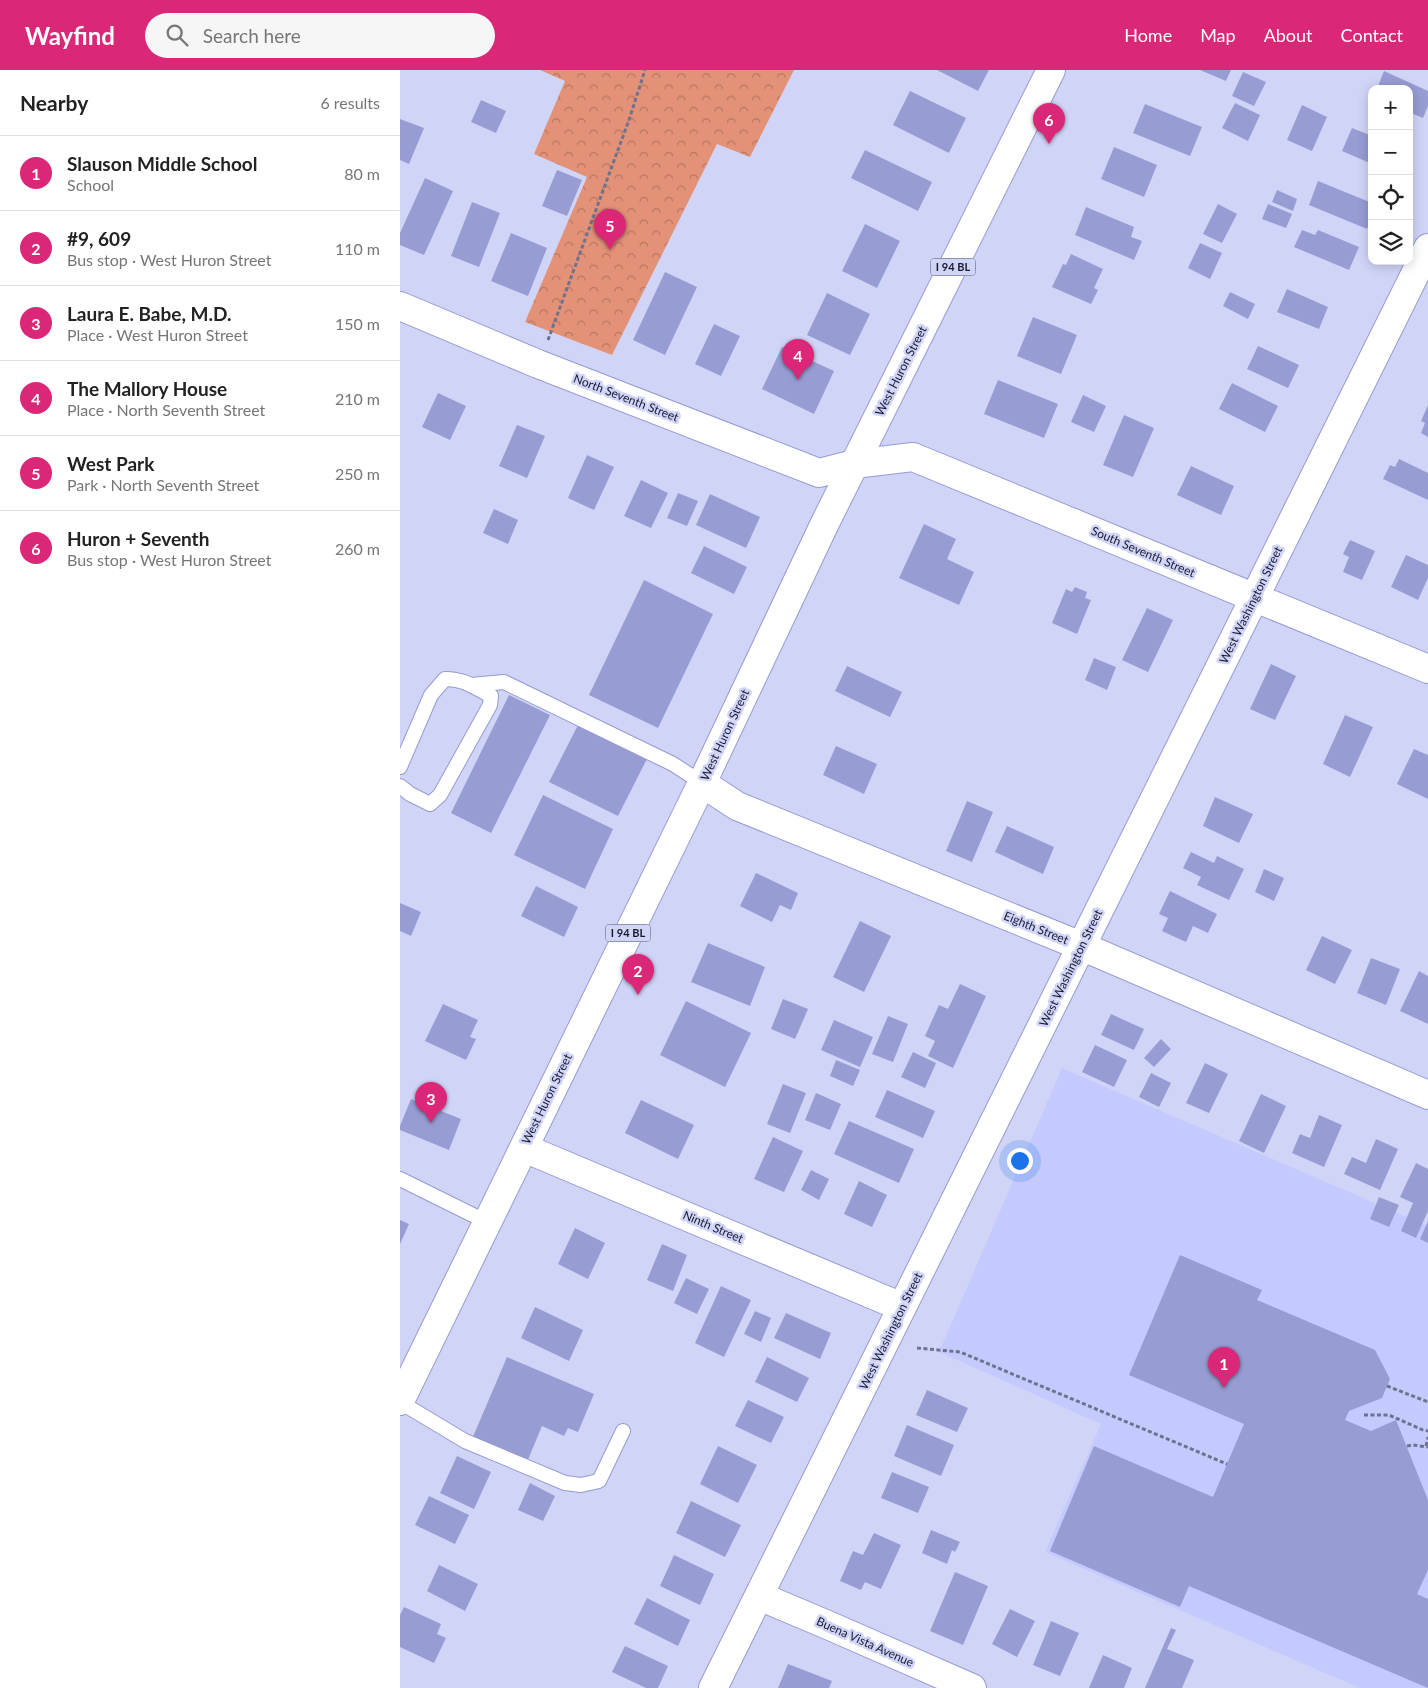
<!DOCTYPE html>
<html lang="en">
<head>
<meta charset="utf-8">
<style>
	:root { --surface:#fff; --page:#f6f6f6; --text:#222; --muted:#767676; --line:#e0e0e0; --accent:#db2777 }
	body { margin:0; font-family:Lato,sans-serif; background:var(--page); color:var(--text) }
	.controls { position:absolute; right:15px; top:15px; display:grid; overflow:hidden; border-radius:10px; box-shadow:0 2px 12px #0003 }
	.controls button { width:45px; height:45px; display:grid; place-items:center; padding:0; border:0; border-bottom:1px solid var(--line); background:var(--surface); color:var(--text); font:25px sans-serif }
	.you { position:absolute; left:619px; top:1090px; width:18px; height:18px; margin:-12px; border:4px solid #fff; border-radius:50%; background:#1a73e8; box-shadow:0 0 0 8px #1a73e833 }
	.badge { display:grid; place-items:center; width:32px; height:32px; border-radius:50%; background:var(--accent); color:#fff; font-size:16px; font-weight:700 }
	.pin { position:absolute; translate:-50% -41px; filter:drop-shadow(0 1px 2px #0008) }
	.pin::after { content:''; position:absolute; top:26px; width:18px; height:15px; background:inherit; clip-path:polygon(0 0,100% 0,50% 100%) }
	.list { margin:0; padding:0; list-style:none }
	h2 { display:flex; justify-content:space-between; align-items:center; height:65px; margin:0; padding:0 20px; font-size:21px }
	h2 small { font-size:16px; font-weight:400; color:var(--muted) }
	.list li { display:grid; grid-template-columns:32px 1fr auto; gap:15px; align-items:center; box-sizing:border-box; height:75px; padding:0 20px; border-top:1px solid var(--line) }
	.list b { display:block; font-size:19px; white-space:nowrap }
	.list p { margin:0; font-size:16px; white-space:nowrap; color:var(--muted) }
	.list em { font-size:16px; font-style:normal; color:var(--muted) }
	.icon { flex:none; width:28px; height:28px; fill:none; stroke:currentColor; stroke-width:2; stroke-linecap:round; stroke-linejoin:round }
	.map { position:relative; flex:none; width:1028px; height:1618px; overflow:hidden }
	header { display:flex; align-items:center; gap:30px; box-sizing:border-box; height:70px; padding:0 25px; background:var(--accent); color:#fff }
	header strong { font-size:24px }
	nav { display:flex; gap:28px; margin-inline-start:auto; font-size:18px }
	.search { width:350px; height:45px; background:var(--page); display:flex; align-items:center; gap:12px; box-sizing:border-box; padding:0 18px; border-radius:28px; color:var(--muted); font-size:19px }
	main { display:flex }
	aside { flex:1; background:var(--surface) }
	.map>svg:first-child { display:block }
	.built { fill:#c4cafd }
	.forest { fill:url(#forest-crowns) }
	.building { fill:#979dd3 }
	.lines { fill:none; stroke-linecap:round; stroke-linejoin:round }
	.service-casing { stroke:#959bd1; stroke-width:16 }
	.minor-casing { stroke:#959bd1; stroke-width:30 }
	.tertiary-casing { stroke:#959bd1; stroke-width:30 }
	.primary-casing { stroke:#959bd1; stroke-width:30 }
	.path { stroke:#6e728d; stroke-width:3; stroke-dasharray:4 2.5; stroke-linecap:butt }
	.service { stroke:#fff; stroke-width:14 }
	.minor { stroke:#fff; stroke-width:28 }
	.tertiary { stroke:#fff; stroke-width:28 }
	.primary { stroke:#fff; stroke-width:28 }
	.labels { text-anchor:middle; stroke-width:5; stroke-linejoin:round; paint-order:stroke }
	.shield { fill:#d0d5f8; stroke:#4e516a; stroke-width:1 }
	.shield-label { font-size:11px; font-weight:bold; fill:#17192d }
	.street-label { font-size:12px; fill:#17192d; stroke:#d0d5f8 }
</style>
</head>
<body>
<header>
<strong>Wayfind</strong>
<div class="search"><svg class="icon" aria-label="search" viewBox="0 0 24 24"><circle cx="10" cy="10" r="6"/><path d="M15 15l6 6"/></svg>Search here</div>
<nav><a>Home</a><a>Map</a><a>About</a><a>Contact</a></nav>
</header>
<main>
<aside>
<h2>Nearby<small>6 results</small></h2>
<ul class="list">
<li><span class="badge">1</span><div><b>Slauson Middle School</b><p>School</p></div><em>80 m</em></li>
<li><span class="badge">2</span><div><b>#9, 609</b><p>Bus stop · West Huron Street</p></div><em>110 m</em></li>
<li><span class="badge">3</span><div><b>Laura E. Babe, M.D.</b><p>Place · West Huron Street</p></div><em>150 m</em></li>
<li><span class="badge">4</span><div><b>The Mallory House</b><p>Place · North Seventh Street</p></div><em>210 m</em></li>
<li><span class="badge">5</span><div><b>West Park</b><p>Park · North Seventh Street</p></div><em>250 m</em></li>
<li><span class="badge">6</span><div><b>Huron + Seventh</b><p>Bus stop · West Huron Street</p></div><em>260 m</em></li>
</ul>
</aside>
<div class="map">
<svg width="1028" height="1618" viewBox="0 0 1028 1618">
	<defs>
		<pattern id="forest-crowns" width="20" height="18" patternUnits="userSpaceOnUse" patternTransform="scale(1.25)"><rect width="20" height="18" fill="#e39277"/><path d="M2 6a3 3 0 1 1 6 0M12 15a3 3 0 1 1 6 0" fill="none" stroke="#b77662"/></pattern>
	</defs>
	<rect width="100%" height="100%" fill="#d0d5f8"/>
	<!-- built -->
	<path class="built" d="M 662,998 L 1028,1156 L 1028,1618 L 960,1618 L 645,1482 L 701,1354 L 539,1282 Z"/>
	<!-- forest -->
	<path class="forest" d="M 140,0 L 394,0 L 350,87 L 317,74 L 212,285 L 125,252 L 187,107 L 134,84 L 165,11 Z"/>
	<!-- building -->
	<path class="building" d="M 537,0 L 589,0 L 578,21 Z
		M 800,0 L 831,0 L 826,11 Z
		M 984,1 L 1028,21 L 1028,36 L 1023,48 L 1009,42 L 1009,19 L 977,19 Z
		M 843,2 L 866,12 L 854,36 L 832,26 Z
		M 510,21 L 566,48 L 549,83 L 493,55 Z
		M 81,30 L 106,41 L 96,63 L 71,52 Z
		M 835,33 L 860,45 L 848,71 L 822,58 Z
		M 745,34 L 802,57 L 790,86 L 733,63 Z
		M 902,35 L 927,47 L 912,81 L 887,70 Z
		M 0,49 L 24,58 L 9,94 L 0,90 Z
		M 952,58 L 972,66 L 972,94 L 942,81 Z
		M 714,77 L 757,95 L 744,127 L 701,109 Z
		M 465,80 L 532,112 L 518,141 L 451,108 Z
		M 157,100 L 182,110 L 167,146 L 142,136 Z
		M 25,108 L 53,121 L 24,185 L 0,175 L 0,163 Z
		M 918,111 L 972,133 L 972,148 L 967,159 L 909,135 Z
		M 877,120 L 897,129 L 893,141 L 872,132 Z
		M 72,132 L 100,143 L 79,197 L 51,186 Z
		M 818,134 L 837,144 L 822,173 L 803,164 Z
		M 868,134 L 892,144 L 886,158 L 862,149 Z
		M 686,137 L 734,157 L 731,167 L 742,171 L 734,190 L 675,165 Z
		M 465,154 L 500,171 L 477,218 L 442,201 Z
		M 902,160 L 915,165 L 918,160 L 959,177 L 949,200 L 894,177 Z
		M 111,163 L 147,178 L 128,226 L 91,211 Z
		M 800,173 L 822,183 L 810,209 L 788,198 Z
		M 671,184 L 703,199 L 694,218 L 698,220 L 691,234 L 652,217 L 663,194 L 666,195 Z
		M 265,202 L 297,217 L 265,285 L 233,270 Z
		M 887,219 L 928,237 L 919,259 L 877,242 Z
		M 830,222 L 855,234 L 848,249 L 823,236 Z
		M 427,223 L 470,244 L 450,285 L 407,265 Z
		M 633,247 L 677,265 L 661,304 L 617,286 Z
		M 314,254 L 340,266 L 321,306 L 295,294 Z
		M 858,276 L 899,295 L 888,318 L 847,299 Z
		M 382,277 L 434,301 L 414,344 L 362,319 Z
		M 598,310 L 658,334 L 644,368 L 584,344 Z
		M 832,313 L 878,336 L 865,362 L 819,339 Z
		M 38,323 L 66,336 L 50,370 L 22,357 Z
		M 683,325 L 706,336 L 694,362 L 671,352 Z
		M 1028,335 L 1028,367 L 1021,363 L 1025,353 L 1021,351 Z
		M 724,345 L 754,358 L 733,407 L 703,395 Z
		M 117,355 L 145,366 L 127,408 L 99,396 Z
		M 187,385 L 214,397 L 194,440 L 168,428 Z
		M 999,389 L 1028,403 L 1028,430 L 983,409 L 990,395 L 995,397 Z
		M 791,396 L 834,416 L 821,445 L 777,425 Z
		M 241,410 L 268,423 L 251,458 L 224,446 Z
		M 278,423 L 298,431 L 287,456 L 267,448 Z
		M 310,424 L 360,447 L 346,478 L 296,455 Z
		M 94,439 L 118,450 L 108,474 L 83,463 Z
		M 524,454 L 556,469 L 547,489 L 574,502 L 559,535 L 499,508 Z
		M 950,470 L 975,481 L 962,510 L 943,502 L 949,487 L 943,484 Z
		M 304,476 L 347,497 L 334,524 L 291,503 Z
		M 1006,485 L 1028,495 L 1028,508 L 1018,530 L 991,517 Z
		M 244,510 L 313,544 L 258,658 L 189,625 Z
		M 675,517 L 687,522 L 685,528 L 691,530 L 677,564 L 652,553 L 666,519 L 672,522 Z
		M 747,538 L 773,550 L 748,602 L 722,590 Z
		M 694,588 L 716,597 L 707,620 L 685,610 Z
		M 871,594 L 896,606 L 875,650 L 850,639 Z
		M 447,596 L 502,622 L 490,647 L 435,621 Z
		M 109,625 L 150,645 L 91,763 L 51,743 Z
		M 945,645 L 973,657 L 950,707 L 923,694 Z
		M 180,651 L 249,685 L 218,746 L 149,712 Z
		M 436,676 L 477,694 L 464,724 L 423,705 Z
		M 1014,679 L 1028,685 L 1028,729 L 997,714 Z
		M 143,725 L 213,759 L 185,819 L 114,785 Z
		M 815,727 L 853,744 L 839,773 L 803,756 Z
		M 567,731 L 593,742 L 572,792 L 546,781 Z
		M 607,756 L 654,777 L 643,804 L 595,782 Z
		M 791,782 L 814,793 L 817,786 L 844,799 L 829,830 L 797,815 L 801,807 L 783,798 Z
		M 864,799 L 884,808 L 874,831 L 855,822 Z
		M 356,803 L 398,823 L 391,840 L 380,835 L 372,852 L 340,836 Z
		M 136,816 L 178,837 L 164,867 L 121,846 Z
		M 770,821 L 817,844 L 808,863 L 793,856 L 786,872 L 762,861 L 768,848 L 759,844 Z
		M 0,833 L 21,842 L 11,866 L 0,861 Z
		M 460,851 L 491,866 L 464,922 L 433,907 Z
		M 922,866 L 952,880 L 935,914 L 906,900 Z
		M 308,873 L 365,897 L 350,936 L 291,912 Z
		M 971,888 L 1000,899 L 986,935 L 957,923 Z
		M 1019,901 L 1028,906 L 1028,954 L 1000,941 Z
		M 560,914 L 586,926 L 553,998 L 528,986 L 535,971 L 525,966 L 539,935 L 548,939 Z
		M 383,929 L 408,939 L 395,969 L 371,959 Z
		M 286,931 L 351,963 L 325,1017 L 260,985 Z
		M 43,934 L 78,950 L 70,967 L 76,969 L 66,990 L 25,971 Z
		M 711,944 L 744,959 L 734,980 L 701,965 Z
		M 488,946 L 508,954 L 493,992 L 472,984 Z
		M 434,950 L 473,967 L 460,997 L 421,980 Z
		M 761,969 L 771,979 L 754,997 L 744,988 Z
		M 695,975 L 727,990 L 714,1017 L 682,1002 Z
		M 513,982 L 536,993 L 525,1018 L 501,1007 Z
		M 436,990 L 460,1000 L 453,1016 L 430,1006 Z
		M 805,993 L 828,1004 L 809,1043 L 786,1033 Z
		M 751,1003 L 771,1013 L 759,1037 L 739,1027 Z
		M 383,1014 L 406,1023 L 390,1063 L 367,1054 Z
		M 487,1020 L 535,1041 L 523,1068 L 475,1047 Z
		M 416,1023 L 441,1034 L 430,1060 L 405,1050 Z
		M 861,1024 L 886,1036 L 864,1083 L 839,1071 Z
		M 11,1029 L 61,1049 L 49,1080 L 0,1060 L 0,1056 Z
		M 241,1030 L 294,1055 L 278,1089 L 225,1063 Z
		M 919,1045 L 942,1055 L 924,1097 L 892,1083 L 900,1064 L 910,1068 Z
		M 449,1051 L 514,1079 L 499,1113 L 434,1084 Z
		M 373,1067 L 403,1081 L 384,1122 L 354,1109 Z
		M 976,1069 L 998,1079 L 980,1120 L 944,1104 L 952,1087 L 966,1093 Z
		M 1016,1093 L 1028,1099 L 1028,1141 L 1016,1168 L 1001,1161 L 1013,1133 L 1000,1127 Z
		M 411,1100 L 429,1109 L 419,1130 L 401,1120 Z
		M 459,1111 L 487,1125 L 472,1157 L 444,1144 Z
		M 979,1127 L 999,1135 L 989,1157 L 970,1149 Z
		M 0,1150 L 9,1154 L 0,1174 Z
		M 1028,1151 L 1028,1173 L 1020,1169 Z
		M 175,1158 L 205,1173 L 188,1209 L 158,1194 Z
		M 262,1174 L 287,1185 L 273,1221 L 247,1210 Z
		M 780,1185 L 862,1220 L 857,1230 L 975,1280 L 990,1309 L 982,1328 L 949,1341 L 945,1350 L 971,1361 L 996,1350 L 1028,1430 L 1028,1500 L 1017,1524 L 1028,1529 L 1028,1618 L 789,1516 L 780,1537 L 650,1481 L 694,1376 L 813,1427 L 844,1354 L 729,1305 Z
		M 286,1208 L 309,1219 L 297,1244 L 274,1233 Z
		M 321,1216 L 351,1230 L 324,1287 L 295,1273 Z
		M 135,1237 L 183,1260 L 169,1291 L 121,1268 Z
		M 355,1241 L 371,1248 L 361,1272 L 344,1264 Z
		M 386,1243 L 431,1263 L 420,1289 L 374,1268 Z
		M 107,1287 L 194,1324 L 178,1362 L 168,1358 L 164,1366 L 142,1356 L 127,1392 L 72,1369 Z
		M 367,1287 L 409,1308 L 397,1332 L 355,1312 Z
		M 527,1320 L 568,1338 L 557,1362 L 516,1345 Z
		M 348,1330 L 384,1347 L 371,1373 L 335,1356 Z
		M 507,1355 L 554,1375 L 541,1406 L 494,1386 Z
		M 318,1376 L 357,1395 L 338,1433 L 300,1414 Z
		M 57,1386 L 91,1402 L 74,1439 L 40,1423 Z
		M 492,1402 L 529,1417 L 518,1443 L 481,1428 Z
		M 130,1413 L 155,1426 L 143,1451 L 118,1440 Z
		M 29,1426 L 69,1445 L 55,1474 L 15,1455 Z
		M 291,1431 L 341,1455 L 325,1487 L 276,1463 Z
		M 531,1460 L 560,1472 L 555,1482 L 552,1480 L 547,1494 L 522,1483 Z
		M 474,1463 L 501,1475 L 481,1519 L 465,1512 L 461,1520 L 440,1511 L 453,1481 L 463,1485 Z
		M 274,1485 L 314,1504 L 300,1535 L 260,1516 Z
		M 39,1495 L 78,1514 L 65,1541 L 27,1521 Z
		M 555,1502 L 588,1516 L 563,1575 L 530,1561 Z
		M 247,1528 L 290,1550 L 278,1576 L 234,1554 Z
		M 4,1537 L 41,1554 L 37,1564 L 46,1568 L 34,1593 L 0,1577 L 0,1545 Z
		M 610,1539 L 635,1551 L 617,1587 L 592,1574 Z
		M 651,1551 L 679,1563 L 660,1606 L 633,1595 Z
		M 771,1558 L 776,1560 L 767,1579 L 794,1590 L 782,1618 L 745,1618 Z
		M 225,1576 L 268,1596 L 258,1618 L 246,1618 L 212,1602 Z
		M 703,1585 L 732,1598 L 724,1618 L 689,1618 Z
		M 388,1594 L 432,1611 L 429,1618 L 378,1618 Z"/>
	<g class="lines">
		<defs>
			<path id="service" d="M 71,615 L 104,612 L 273,694 L 302,713
				M 0,697 L 31,625 L 45,609 C 65,609 74,617 91,626 L 90,635 L 40,725 L 30,734 L 10,724 L 0,716
				M 0,1109 L 87,1152
				M 0,1332 L 65,1371 L 165,1413 L 181,1415 L 199,1411 L 223,1361"/>
			<path id="minor" d="M 302,713 L 337,736 L 681,876 L 1028,1025
				M 124,1078 L 502,1237
				M 359,1526 L 430,1556 L 572,1618
				M 313,1618 L 1028,178"/>
			<path id="tertiary" d="M 0,236 L 138,294 L 419,403 L 454,394 L 513,387 L 1028,599"/>
			<path id="primary" d="M 0,1331 L 302,713 L 425,453 L 651,0"/>
		</defs>
		<!-- service casing -->
		<use href="#service" class="service-casing"/>
		<!-- minor casing -->
		<use href="#minor" class="minor-casing"/>
		<!-- tertiary casing -->
		<use href="#tertiary" class="tertiary-casing"/>
		<!-- primary casing -->
		<use href="#primary" class="primary-casing"/>
		<!-- path -->
		<path class="path" d="M 148,270 L 229,50 L 245,0
			M 517,1278 L 560,1282 L 827,1394
			M 987,1316 L 1028,1332
			M 964,1345 L 989,1345 L 1023,1360 L 1028,1361
			M 1007,1376 L 1013,1375 L 1028,1377
			M 1026,1376 L 1028,1367"/>
		<!-- service -->
		<use href="#service" class="service"/>
		<!-- minor -->
		<use href="#minor" class="minor"/>
		<!-- tertiary -->
		<use href="#tertiary" class="tertiary"/>
		<!-- primary -->
		<use href="#primary" class="primary"/>
	</g>
	<g class="labels">
		<!-- shield labels -->
		<g class="shield">
			<rect x="530.5" y="188.5" width="45" height="17" rx="4"/>
			<rect x="205.5" y="854.5" width="45" height="17" rx="4"/>
		</g>
		<g class="shield-label">
			<text x="553" y="201">I 94 BL</text>
			<text x="228" y="867">I 94 BL</text>
		</g>
		<!-- street labels -->
		<g class="street-label">
			<text transform="translate(501 301) rotate(-63)" y="4">West Huron Street</text>
			<text transform="translate(226 328) rotate(21)" y="4">North Seventh Street</text>
			<text transform="translate(743 482) rotate(23)" y="4">South Seventh Street</text>
			<text transform="translate(851 535) rotate(-64)" y="4">West Washington Street</text>
			<text transform="translate(325 665) rotate(-65)" y="4">West Huron Street</text>
			<text transform="translate(636 858) rotate(22)" y="4">Eighth Street</text>
			<text transform="translate(671 898) rotate(-64)" y="4">West Washington Street</text>
			<text transform="translate(147 1029) rotate(-64)" y="4">West Huron Street</text>
			<text transform="translate(313 1157) rotate(23)" y="4">Ninth Street</text>
			<text transform="translate(491 1261) rotate(-64)" y="4">West Washington Street</text>
			<text transform="translate(465 1572) rotate(24)" y="4">Buena Vista Avenue</text>
		</g>
	</g>
</svg>
<div class="controls">
<button>+</button>
<button>−</button>
<button><svg class="icon" aria-label="locate" viewBox="0 0 24 24"><circle cx="12" cy="12" r="6"/><path d="M12 2v4M12 18v4M2 12h4M18 12h4"/></svg></button>
<button><svg class="icon" aria-label="layers" viewBox="0 0 24 24"><path d="M12 4l9 5-9 5-9-5zM3 14l9 5 9-5"/></svg></button>
</div>
<div class="you"></div>
<div class="pin badge" style="left:824px;top:1318px">1</div>
<div class="pin badge" style="left:238px;top:925px">2</div>
<div class="pin badge" style="left:31px;top:1053px">3</div>
<div class="pin badge" style="left:398px;top:310px">4</div>
<div class="pin badge" style="left:210px;top:180px">5</div>
<div class="pin badge" style="left:649px;top:74px">6</div>
</div>
</main>
</body>
</html>
